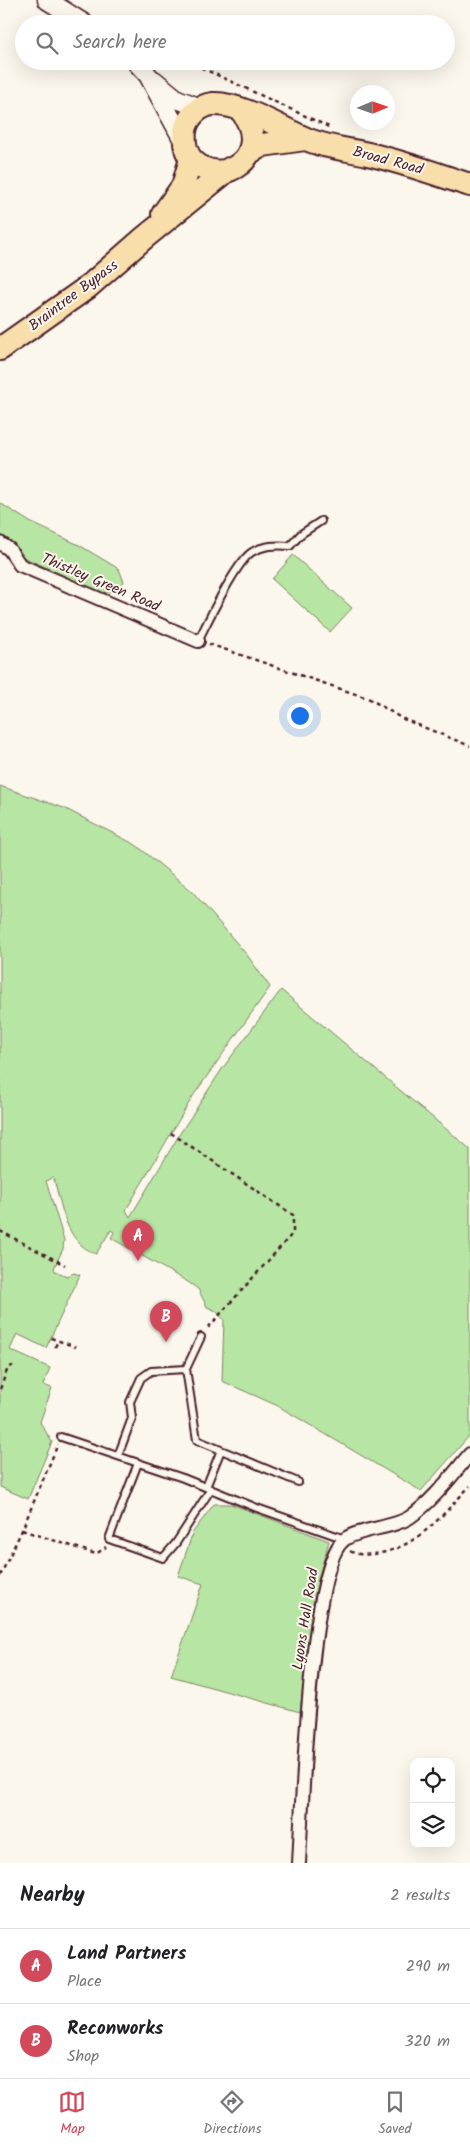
<!DOCTYPE html>
<html lang="en">
<head>
<meta charset="utf-8">
<style>
	:root { --surface:#fff; --page:#f6f6f6; --text:#202124; --muted:#757577; --line:#e0e0e0; --accent:#d1495b }
	body { margin:0; font-family:Kalam,sans-serif; background:var(--page); color:var(--text) }
	.controls { position:absolute; right:15px; bottom:15px; display:grid; overflow:hidden; border-radius:10px; box-shadow:0 5px 20px #0002 }
	.controls button { width:45px; height:45px; display:grid; place-items:center; padding:0; border:0; border-bottom:1px solid var(--line); background:var(--surface); color:var(--text); font:25px sans-serif }
	.compass { position:absolute; left:350px; top:85px; width:45px; height:45px; border-radius:50%; background:var(--surface); box-shadow:0 5px 20px #0002; rotate:88deg }
	.you { position:absolute; left:299px; top:715px; width:18px; height:18px; margin:-12px; border:4px solid #fff; border-radius:50%; background:#1a73e8; box-shadow:0 0 0 8px #1a73e833 }
	.badge { display:grid; place-items:center; width:32px; height:32px; border-radius:50%; background:var(--accent); color:#fff; font-size:16px; font-weight:700 }
	.pin { position:absolute; translate:-50% -41px; filter:drop-shadow(0 1px 2px #0008) }
	.pin::after { content:''; position:absolute; top:26px; width:18px; height:15px; background:inherit; clip-path:polygon(0 0,100% 0,50% 100%) }
	.list { margin:0; padding:0; list-style:none }
	h2 { display:flex; justify-content:space-between; align-items:center; height:65px; margin:0; padding:0 20px; font-size:21px }
	h2 small { font-size:16px; font-weight:400; color:var(--muted) }
	.list li { display:grid; grid-template-columns:32px 1fr auto; gap:15px; align-items:center; box-sizing:border-box; height:75px; padding:0 20px; border-top:1px solid var(--line) }
	.list b { display:block; font-size:19px; white-space:nowrap }
	.list p { margin:0; font-size:16px; white-space:nowrap; color:var(--muted) }
	.list em { font-size:16px; font-style:normal; color:var(--muted) }
	.icon { flex:none; width:28px; height:28px; fill:none; stroke:currentColor; stroke-width:2; stroke-linecap:round; stroke-linejoin:round }
	.map { position:relative; flex:none; width:470px; height:1863px; overflow:hidden }
	.search { position:absolute; background:var(--surface); box-shadow:0 5px 20px #0002; left:15px; right:15px; top:15px; height:55px; display:flex; align-items:center; gap:12px; box-sizing:border-box; padding:0 18px; border-radius:28px; color:var(--muted); font-size:19px }
	.sheet { height:215px; background:var(--surface) }
	nav { display:flex; justify-content:space-around; align-items:center; box-sizing:border-box; height:70px; border-top:1px solid var(--line); background:var(--surface); font-size:14px; color:var(--muted) }
	nav a { display:grid; justify-items:center; gap:2px }
	nav .on { color:var(--accent) }
	.map>svg:first-child { display:block }
	.green { fill:#b7e5a3; stroke:#808267 }
	.lines { fill:none; stroke-linecap:round; stroke-linejoin:round }
	.lane-casing { stroke:#4a1f2b; stroke-width:10 }
	.street-casing { stroke:#4a1f2b; stroke-width:16 }
	.secondary-casing { stroke:#4a1f2b; stroke-width:21 }
	.highway-casing { stroke:#4a1f2b; stroke-width:26 }
	.path { stroke:#4a1f2b; stroke-width:2.5; stroke-dasharray:4 4; stroke-linecap:butt }
	.lane { stroke:#fbf7ec; stroke-width:6 }
	.street { stroke:#fbf7ec; stroke-width:12 }
	.secondary { stroke:#fbf7ec; stroke-width:18 }
	.highway { stroke:#f8deab; stroke-width:22 }
	.labels { text-anchor:middle; stroke-width:4; stroke-linejoin:round; paint-order:stroke }
	.street-label { font-size:15px; fill:#4a1f2b; stroke:#fbf7ec }
</style>
</head>
<body>
<div class="map">
<svg width="470" height="1863" viewBox="0 0 470 1863">
	<rect width="100%" height="100%" fill="#fbf7ec"/>
	<filter id="ink" filterUnits="userSpaceOnUse"><feTurbulence type="fractalNoise" baseFrequency=".02" numOctaves="2"/><feDisplacementMap in="SourceGraphic" scale="10" xChannelSelector="R" yChannelSelector="G"/><feConvolveMatrix kernelMatrix="1 2 1 2 8 2 1 2 1" color-interpolation-filters="sRGB"/></filter>
	<g filter="url(#ink)">
		<!-- green -->
		<path class="green" d="M 0,503 L 30,522 L 79,545 L 119,569 L 124,582 L 115,591 L 101,593 L 21,556 L 8,541 L 0,536 Z
			M 293,555 L 352,608 L 330,632 L 272,579 Z
			M 0,786 L 64,808 L 136,845 L 192,891 L 247,955 L 270,987 L 193,1096 L 126,1210 L 130,1217 L 181,1132 L 222,1069 L 281,990 L 470,1149 L 470,1435 L 421,1491 L 278,1406 L 222,1381 L 224,1320 L 216,1311 L 207,1307 L 198,1289 L 188,1282 L 111,1238 L 114,1232 L 111,1230 L 96,1254 C 64,1242 63,1206 53,1177 L 46,1181 L 64,1240 L 63,1249 L 54,1268 L 55,1271 L 67,1276 L 74,1273 L 80,1275 L 46,1348 L 17,1334 L 10,1350 L 50,1368 L 43,1385 L 52,1388 L 40,1422 L 52,1442 L 28,1499 L 0,1487 Z
			M 214,1504 L 231,1504 L 329,1541 C 312,1597 307,1655 300,1712 L 171,1676 L 203,1584 L 178,1576 L 193,1532 Z"/>
		<g class="lines">
			<defs>
				<path id="lane" d="M 198,641 C 208,621 236,562 252,552 C 264,545 276,545 290,546 L 301,534 L 321,521
					M 186,1369 L 201,1337
					M 61,1437 L 183,1478 L 257,1508 L 345,1539
					M 118,1456 L 132,1418 L 130,1402 L 141,1378 L 151,1371 L 186,1369 L 197,1440 L 221,1450
					M 138,1463 L 109,1539 L 163,1558 L 176,1543 L 211,1489
					M 206,1487 L 221,1450 L 298,1482"/>
				<path id="street" d="M 0,543 L 9,549 L 20,565 L 198,641
					M 299,1863 C 302,1813 309,1563 345,1539 C 359,1529 394,1528 410,1517 C 433,1501 452,1475 470,1454"/>
				<path id="secondary" d="M 47,0 L 85,24
					M 135,61 L 148,75 L 184,142
					M 154,80 L 177,99 L 201,108"/>
				<path id="highway" d="M 241,110 C 275,155 222,191 192,160 C 185,152 184,141 185,131 C 187,117 200,105 213,104 C 237,102 280,127 302,137 C 321,147 347,149 368,154 C 403,162 436,174 470,185
					M 250,152 L 263,145 L 305,139
					M 163,214 L 183,186 L 191,159
					M 0,349 L 88,287 L 144,238 L 229,169"/>
			</defs>
			<!-- lane casing -->
			<use href="#lane" class="lane-casing"/>
			<!-- street casing -->
			<use href="#street" class="street-casing"/>
			<!-- secondary casing -->
			<use href="#secondary" class="secondary-casing"/>
			<!-- highway casing -->
			<use href="#highway" class="highway-casing"/>
			<!-- path -->
			<path class="path" d="M 99,20 L 107,24
				M 187,61 L 329,127
				M 209,644 L 370,699 L 401,718 L 470,746
				M 171,1133 L 293,1215 L 293,1233 L 206,1330
				M 0,1231 L 65,1265
				M 51,1338 L 76,1347
				M 55,1347 L 58,1341
				M 0,1389 L 8,1368 L 12,1366 L 11,1361
				M 22,1530 L 96,1554 L 106,1547
				M 350,1551 C 357,1555 365,1555 373,1554 C 416,1550 442,1515 470,1486
				M 0,1576 L 22,1530 L 58,1444"/>
			<!-- lane -->
			<use href="#lane" class="lane"/>
			<!-- street -->
			<use href="#street" class="street"/>
			<!-- secondary -->
			<use href="#secondary" class="secondary"/>
			<!-- highway -->
			<use href="#highway" class="highway"/>
		</g>
	</g>
	<g class="labels">
		<!-- street labels -->
		<g class="street-label">
			<text transform="translate(388 160) rotate(15)" y="5">Broad Road</text>
			<text transform="translate(73 295) rotate(-37)" y="5">Braintree Bypass</text>
			<text transform="translate(101 582) rotate(23)" y="5">Thistley Green Road</text>
			<text transform="translate(305 1619) rotate(-81)" y="5">Lyons Hall Road</text>
		</g>
	</g>
</svg>
<div class="controls">
<button><svg class="icon" aria-label="locate" viewBox="0 0 24 24"><circle cx="12" cy="12" r="6"/><path d="M12 2v4M12 18v4M2 12h4M18 12h4"/></svg></button>
<button><svg class="icon" aria-label="layers" viewBox="0 0 24 24"><path d="M12 4l9 5-9 5-9-5zM3 14l9 5 9-5"/></svg></button>
</div>
<svg class="compass" viewBox="-18 -18 36 36"><path d="M0-13l5 13h-10z" fill="#e53935"/><path d="M0 13l5-13h-10z" fill="#757577"/></svg>
<div class="you"></div>
<div class="pin badge" style="left:138px;top:1261px">A</div>
<div class="pin badge" style="left:166px;top:1342px">B</div>
<div class="search"><svg class="icon" aria-label="search" viewBox="0 0 24 24"><circle cx="10" cy="10" r="6"/><path d="M15 15l6 6"/></svg>Search here</div>
</div>
<section class="sheet">
<h2>Nearby<small>2 results</small></h2>
<ul class="list">
<li><span class="badge">A</span><div><b>Land Partners</b><p>Place</p></div><em>290 m</em></li>
<li><span class="badge">B</span><div><b>Reconworks</b><p>Shop</p></div><em>320 m</em></li>
</ul>
</section>
<nav>
<a class="on"><svg class="icon" aria-label="map" viewBox="0 0 24 24"><path d="M3 6l6-2 6 2 6-2v14l-6 2-6-2-6 2zM9 4v14M15 6v14"/></svg>Map</a>
<a><svg class="icon" aria-label="directions" viewBox="0 0 24 24"><path d="M12 3l9 9-9 9-9-9zM9 14v-3h6M13 9l2 2-2 2"/></svg>Directions</a>
<a><svg class="icon" aria-label="saved" viewBox="0 0 24 24"><path d="M7 4h10v16l-5-4-5 4z"/></svg>Saved</a>
</nav>
</body>
</html>
